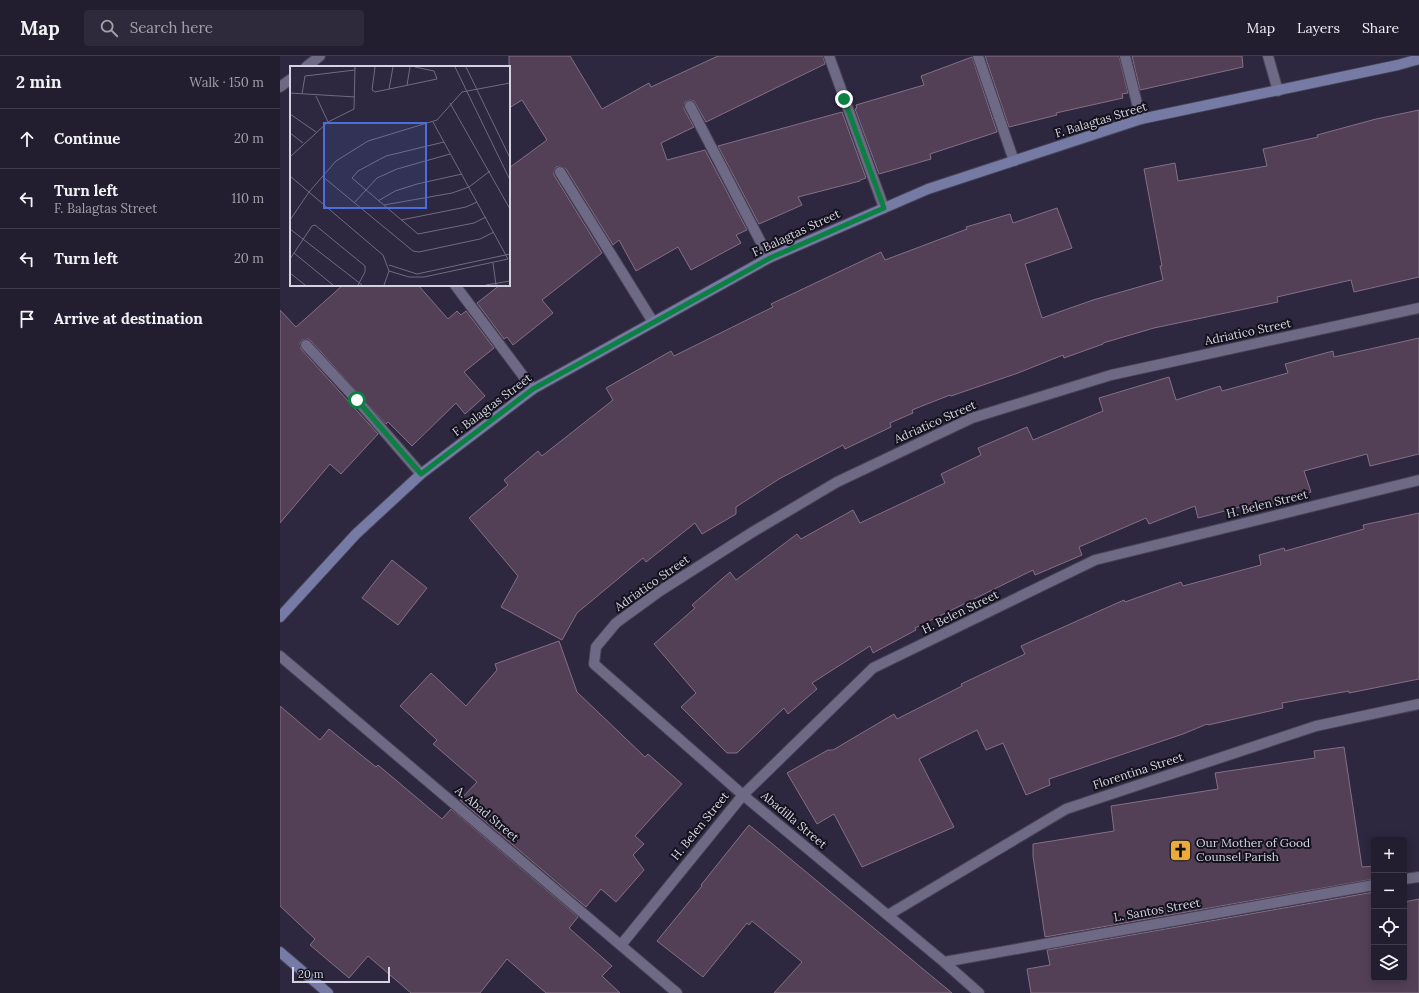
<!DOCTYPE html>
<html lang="en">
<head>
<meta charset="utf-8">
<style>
	:root { --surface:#221d2f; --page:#2e2a3b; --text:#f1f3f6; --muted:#a2a2aa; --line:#3f3b4b }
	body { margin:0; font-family:Lora,serif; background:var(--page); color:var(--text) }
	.controls { position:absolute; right:12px; bottom:12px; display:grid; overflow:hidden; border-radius:4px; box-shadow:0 2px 10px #0003 }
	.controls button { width:36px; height:36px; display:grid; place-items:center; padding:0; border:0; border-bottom:1px solid var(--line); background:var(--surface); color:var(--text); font:20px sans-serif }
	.scale { position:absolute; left:12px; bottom:10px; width:98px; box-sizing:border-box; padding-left:4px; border:2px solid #d5d3e2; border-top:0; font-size:11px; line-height:14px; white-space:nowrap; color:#d5d3e2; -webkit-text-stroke:3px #14121d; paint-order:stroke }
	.stop { position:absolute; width:12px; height:12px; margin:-9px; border:3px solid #0b8043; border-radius:50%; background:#fff }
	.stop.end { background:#0b8043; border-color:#fff; box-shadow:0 1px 4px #0008 }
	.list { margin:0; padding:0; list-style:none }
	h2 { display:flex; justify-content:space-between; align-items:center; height:52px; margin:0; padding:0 16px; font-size:17px }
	h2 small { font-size:13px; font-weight:400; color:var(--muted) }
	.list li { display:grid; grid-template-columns:26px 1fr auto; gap:12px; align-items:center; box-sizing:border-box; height:60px; padding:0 16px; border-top:1px solid var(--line) }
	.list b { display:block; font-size:15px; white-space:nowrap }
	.list p { margin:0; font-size:13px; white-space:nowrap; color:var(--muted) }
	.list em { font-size:13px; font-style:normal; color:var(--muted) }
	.icon { flex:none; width:22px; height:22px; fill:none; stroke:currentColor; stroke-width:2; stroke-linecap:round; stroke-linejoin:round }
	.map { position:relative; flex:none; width:1139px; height:937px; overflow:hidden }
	header { display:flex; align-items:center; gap:24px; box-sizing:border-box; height:56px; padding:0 20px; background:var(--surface); border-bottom:1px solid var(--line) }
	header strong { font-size:19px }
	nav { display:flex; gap:22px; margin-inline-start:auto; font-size:14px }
	.search { width:280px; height:36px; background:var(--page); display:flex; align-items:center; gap:10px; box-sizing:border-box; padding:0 14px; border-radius:4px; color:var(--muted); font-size:15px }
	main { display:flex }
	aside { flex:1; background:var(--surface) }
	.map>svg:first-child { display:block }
	.building { fill:#534056; stroke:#846f86 }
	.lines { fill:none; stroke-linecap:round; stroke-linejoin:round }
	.service-casing { stroke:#474256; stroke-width:12 }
	.minor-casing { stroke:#474256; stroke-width:12 }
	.secondary-casing { stroke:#474256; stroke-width:12 }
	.service { stroke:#6e6984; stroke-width:10 }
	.minor { stroke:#6e6984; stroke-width:10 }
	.secondary { stroke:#757ba5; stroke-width:10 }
	.route { stroke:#0b8043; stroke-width:5 }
	.labels { text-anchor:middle; stroke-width:4; stroke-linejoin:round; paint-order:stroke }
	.street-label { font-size:12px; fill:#d5d3e2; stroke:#14121d }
	.poi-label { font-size:12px; fill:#d5d3e2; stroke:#14121d; text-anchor:start }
	.inset-road { fill:none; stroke:#706c80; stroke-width:1 }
	.view { fill:#4b6fda; fill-opacity:0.15; stroke:#4b6fda; stroke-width:2 }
	.inset-edge { fill:none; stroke:#d5d3e2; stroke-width:2 }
</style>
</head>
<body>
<header>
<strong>Map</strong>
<div class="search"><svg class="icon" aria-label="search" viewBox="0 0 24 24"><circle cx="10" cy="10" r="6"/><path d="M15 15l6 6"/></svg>Search here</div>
<nav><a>Map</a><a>Layers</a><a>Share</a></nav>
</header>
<main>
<aside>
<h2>2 min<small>Walk · 150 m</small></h2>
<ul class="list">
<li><svg class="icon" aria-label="ahead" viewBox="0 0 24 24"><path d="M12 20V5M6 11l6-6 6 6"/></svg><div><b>Continue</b></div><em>20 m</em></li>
<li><svg class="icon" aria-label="left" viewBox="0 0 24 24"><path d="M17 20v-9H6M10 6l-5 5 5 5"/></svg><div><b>Turn left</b><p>F. Balagtas Street</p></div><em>110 m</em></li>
<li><svg class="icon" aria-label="left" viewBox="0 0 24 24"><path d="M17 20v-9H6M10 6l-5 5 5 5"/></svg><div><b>Turn left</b></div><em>20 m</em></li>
<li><svg class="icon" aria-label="arrive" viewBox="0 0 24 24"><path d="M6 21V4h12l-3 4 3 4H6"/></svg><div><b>Arrive at destination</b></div></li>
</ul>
</aside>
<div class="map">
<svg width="1139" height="937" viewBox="0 0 1139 937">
	<rect width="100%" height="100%" fill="#2d273f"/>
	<!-- building -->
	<path class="building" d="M 229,0 L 290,0 L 322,53 L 369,27 L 371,31 L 438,0 L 543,0 L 545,8 L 426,66 L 414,45 L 410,44 L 405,46 L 404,53 L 414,71 L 381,87 L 387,104 L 425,94 L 467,174 L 456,179 L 461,187 L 411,214 L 398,191 L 356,215 L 339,184 L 333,189 L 286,113 L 280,110 L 276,111 L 274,116 L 274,119 L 322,197 L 262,244 L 273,257 L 233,289 L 227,281 L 224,283 L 197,247 L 220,229 L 229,229 L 229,112 L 267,84 L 242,44 L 229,52 Z
		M 705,0 L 839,0 L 848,37 L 842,38 L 843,42 L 776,57 L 777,59 L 729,71 Z
		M 852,0 L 962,0 L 963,11 L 860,34 Z
		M 692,1 L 717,76 L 650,98 L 651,103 L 599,118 L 575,53 L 577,52 L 576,49 L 644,29 L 641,20 Z
		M 1139,54 L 1139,221 L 1074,236 L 1071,224 L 997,241 L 998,246 L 874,272 L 823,287 L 823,288 L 784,302 L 783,299 L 738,317 L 671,340 L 670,339 L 632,354 L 633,357 L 610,367 L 611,371 L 565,393 L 563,389 L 499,423 L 456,451 L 456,458 L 422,478 L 415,467 L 366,506 L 363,502 L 297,557 L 282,584 L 221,551 L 238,520 L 189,462 L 228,429 L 224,424 L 258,395 L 262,400 L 333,344 L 326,332 L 391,295 L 394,300 L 493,251 L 491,248 L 601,196 L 605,204 L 687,173 L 686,171 L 730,158 L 733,167 L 777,152 L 792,192 L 745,208 L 762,262 L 813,244 L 883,224 L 880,210 L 882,210 L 864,113 L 895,107 L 898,125 L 987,110 L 983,93 L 1038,81 L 1037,79 L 1096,63 Z
		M 562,56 L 586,122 L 580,124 L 580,125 L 518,141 L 522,149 L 479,168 L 438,90 Z
		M 63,229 L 138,229 L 168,263 L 177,255 L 181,259 L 186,255 L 214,292 L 184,316 L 205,340 L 185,358 L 176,347 L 132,390 L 108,366 L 106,368 L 31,285 L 28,283 L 22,284 L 20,287 L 21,293 L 98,378 L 61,418 L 50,408 L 0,467 L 0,254 L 16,271 Z
		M 1139,282 L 1139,398 L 1090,410 L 1087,398 L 1024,415 L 1031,436 L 981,451 L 979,446 L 918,462 L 915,450 L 869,468 L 866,462 L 799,491 L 802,499 L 755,519 L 753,514 L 635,572 L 636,574 L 593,597 L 590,590 L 532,627 L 537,633 L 508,658 L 504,652 L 457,697 L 447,697 L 401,651 L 416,637 L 374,588 L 415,552 L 412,549 L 450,516 L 456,524 L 517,478 L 521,483 L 573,454 L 580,467 L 665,427 L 661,418 L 701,399 L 698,392 L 747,371 L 753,384 L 823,355 L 819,342 L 889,321 L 896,344 L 940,330 L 942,335 L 1008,317 L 1005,308 L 1053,295 L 1054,301 Z
		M 1139,457 L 1139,623 L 1069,637 L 1069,635 L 1002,647 L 1003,652 L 928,669 L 927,668 L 903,678 L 769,723 L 770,729 L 746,739 L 723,687 L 706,694 L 697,674 L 639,703 L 674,771 L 582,811 L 554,758 L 537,768 L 507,717 L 548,694 L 553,694 L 614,658 L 617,663 L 682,630 L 681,628 L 745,598 L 741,590 L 844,544 L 845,546 L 901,526 L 903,530 L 981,509 L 979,499 L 1004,492 L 1005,495 L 1084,473 L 1083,469 Z
		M 112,504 L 147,532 L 118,569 L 82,542 Z
		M 279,585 L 297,636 L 365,701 L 368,698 L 402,728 L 355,780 L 364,788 L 353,799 L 364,814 L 336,846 L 321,833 L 306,851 L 180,744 L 197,726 L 153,688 L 157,684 L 120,650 L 151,617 L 186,650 L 217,614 L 215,608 Z
		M 0,650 L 40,684 L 49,673 L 96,711 L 98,709 L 162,763 L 171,753 L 298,861 L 289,872 L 332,910 L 322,920 L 340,937 L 266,937 L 227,903 L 200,937 L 131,937 L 88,900 L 69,922 L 30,889 L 35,883 L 0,850 Z
		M 1064,691 L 1082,811 L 1094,810 L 1094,823 L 765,881 L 753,800 L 753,788 L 834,775 L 831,750 L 938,733 L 935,717 L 1035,702 L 1034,695 Z
		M 469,769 L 490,786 L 672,937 L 494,937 L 522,906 L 472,865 L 469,869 L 467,867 L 423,921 L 377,885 L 422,830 L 421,829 Z
		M 1094,836 L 1094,922 L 1124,922 L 1124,846 L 1139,843 L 1139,937 L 751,937 L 747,913 L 770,909 L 767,894 Z"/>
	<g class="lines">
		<defs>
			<path id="service" d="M 549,0 L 604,152
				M 698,0 L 734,105
				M 845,0 L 861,63
				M 988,0 L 998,35
				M 410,50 L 489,202
				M 280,116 L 373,266
				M 175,229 L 253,333
				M 26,289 L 77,344 L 141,418"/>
			<path id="minor" d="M 26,11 L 40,0
				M 0,31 L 11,23
				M 0,600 L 397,937
				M 1124,823 L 1139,821
				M 608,859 L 786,753 L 1036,670 L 1139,648
				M 341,889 L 463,739 L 593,612 L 815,504 L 1139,424
				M 664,906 L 1094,829
				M 699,937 L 664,906 L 463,739 L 314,608 L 316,591 L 336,567 L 380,535 L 471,477 L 557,426 L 692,362 L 831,319 L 1139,252"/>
			<path id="secondary" d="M 0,561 L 76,478 L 141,418 L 253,333 L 489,202 L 648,133 L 861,63 L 1118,9 L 1139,3
				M 0,896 L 48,937"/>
		</defs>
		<!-- service casing -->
		<use href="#service" class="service-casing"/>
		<!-- minor casing -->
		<use href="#minor" class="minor-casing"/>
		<!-- secondary casing -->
		<use href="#secondary" class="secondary-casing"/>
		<!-- service -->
		<use href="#service" class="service"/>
		<!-- minor -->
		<use href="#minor" class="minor"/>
		<!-- secondary -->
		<use href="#secondary" class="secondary"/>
	</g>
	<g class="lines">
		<!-- route -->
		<path class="route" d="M 77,344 L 141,418 L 253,333 L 490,202 L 604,152 L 564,43"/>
	</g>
	<!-- icons -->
	<defs>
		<symbol id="church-square" viewBox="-11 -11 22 22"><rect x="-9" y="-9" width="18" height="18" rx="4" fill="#ebaa39" stroke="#14121d"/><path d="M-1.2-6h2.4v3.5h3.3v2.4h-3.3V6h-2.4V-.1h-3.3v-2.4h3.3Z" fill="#111"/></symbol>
	</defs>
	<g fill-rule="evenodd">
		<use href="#church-square" x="888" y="782" width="25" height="25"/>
	</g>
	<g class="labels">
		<!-- street labels -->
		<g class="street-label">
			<text transform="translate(821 64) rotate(-17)" y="4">F. Balagtas Street</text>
			<text transform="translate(516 177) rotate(-25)" y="4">F. Balagtas Street</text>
			<text transform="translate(968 276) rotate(-12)" y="4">Adriatico Street</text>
			<text transform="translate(212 349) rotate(-37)" y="4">F. Balagtas Street</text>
			<text transform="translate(655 366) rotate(-24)" y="4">Adriatico Street</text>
			<text transform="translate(987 448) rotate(-14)" y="4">H. Belen Street</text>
			<text transform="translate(372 527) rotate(-35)" y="4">Adriatico Street</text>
			<text transform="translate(680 556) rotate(-26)" y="4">H. Belen Street</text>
			<text transform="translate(858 715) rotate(-18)" y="4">Florentina Street</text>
			<text transform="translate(207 758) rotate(40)" y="4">A. Abad Street</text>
			<text transform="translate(514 764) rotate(40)" y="4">Abadilla Street</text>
			<text transform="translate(420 770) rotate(-51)" y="4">H. Belen Street</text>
			<text transform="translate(877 854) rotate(-10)" y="4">L. Santos Street</text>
		</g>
		<!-- poi labels -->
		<g class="poi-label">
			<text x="916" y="791">Our Mother of Good<tspan x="916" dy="14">Counsel Parish</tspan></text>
		</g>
	</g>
	<!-- overview -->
	<g transform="translate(10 10)">
		<rect width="220" height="220" fill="#2d273f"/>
		<path class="inset-road" d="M 85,1 L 82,24 L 85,26 L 147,13 L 144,5 L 125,1M 165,1 L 220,114M 176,1 L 220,92M 117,19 L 120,1M 99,23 L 103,1M 0,27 L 65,31M 12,28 L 15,10 L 65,4M 26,30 L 38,56M 160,37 L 220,143M 0,48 L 26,66M 143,56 L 218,193M 0,67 L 13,77M 154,76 L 96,90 L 68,105 L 62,112 L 128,168 L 184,157 L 196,151M 0,91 L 38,56 L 64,43 L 65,1M 0,110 L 93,189 L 99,205 L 94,219M 32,110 L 123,185 L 129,186 L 190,173 L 204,166M 19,126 L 46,95 L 78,75 L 147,54 L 172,26 L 220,17M 88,135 L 105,125 L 127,118 L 172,108M 64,137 L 87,112 L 107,103 L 160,88M 94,139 L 162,127 L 179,121 L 200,105M 0,154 L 19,126M 111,154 L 176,141 L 187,136M 0,163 L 72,219M 4,187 L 43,219M 0,193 L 22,160 L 25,159 L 75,200 L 75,206 L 68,219M 203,197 L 206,219M 99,199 L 127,208 L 220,188M 99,205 L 119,211 L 134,211 L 218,193M 0,207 L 15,219M 196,219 L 220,215"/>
		<path class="view" d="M 34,57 L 136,57 L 136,142 L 34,142 Z"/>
		<rect width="220" height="220" class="inset-edge"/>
	</g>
</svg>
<div class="controls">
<button>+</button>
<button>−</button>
<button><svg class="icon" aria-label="locate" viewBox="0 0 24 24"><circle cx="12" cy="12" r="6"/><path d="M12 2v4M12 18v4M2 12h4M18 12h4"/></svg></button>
<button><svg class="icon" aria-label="layers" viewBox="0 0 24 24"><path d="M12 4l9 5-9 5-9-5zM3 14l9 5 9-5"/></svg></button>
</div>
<div class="scale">20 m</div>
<div class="stop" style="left:77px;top:344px"></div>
<div class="stop end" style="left:564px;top:43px"></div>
</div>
</main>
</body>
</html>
